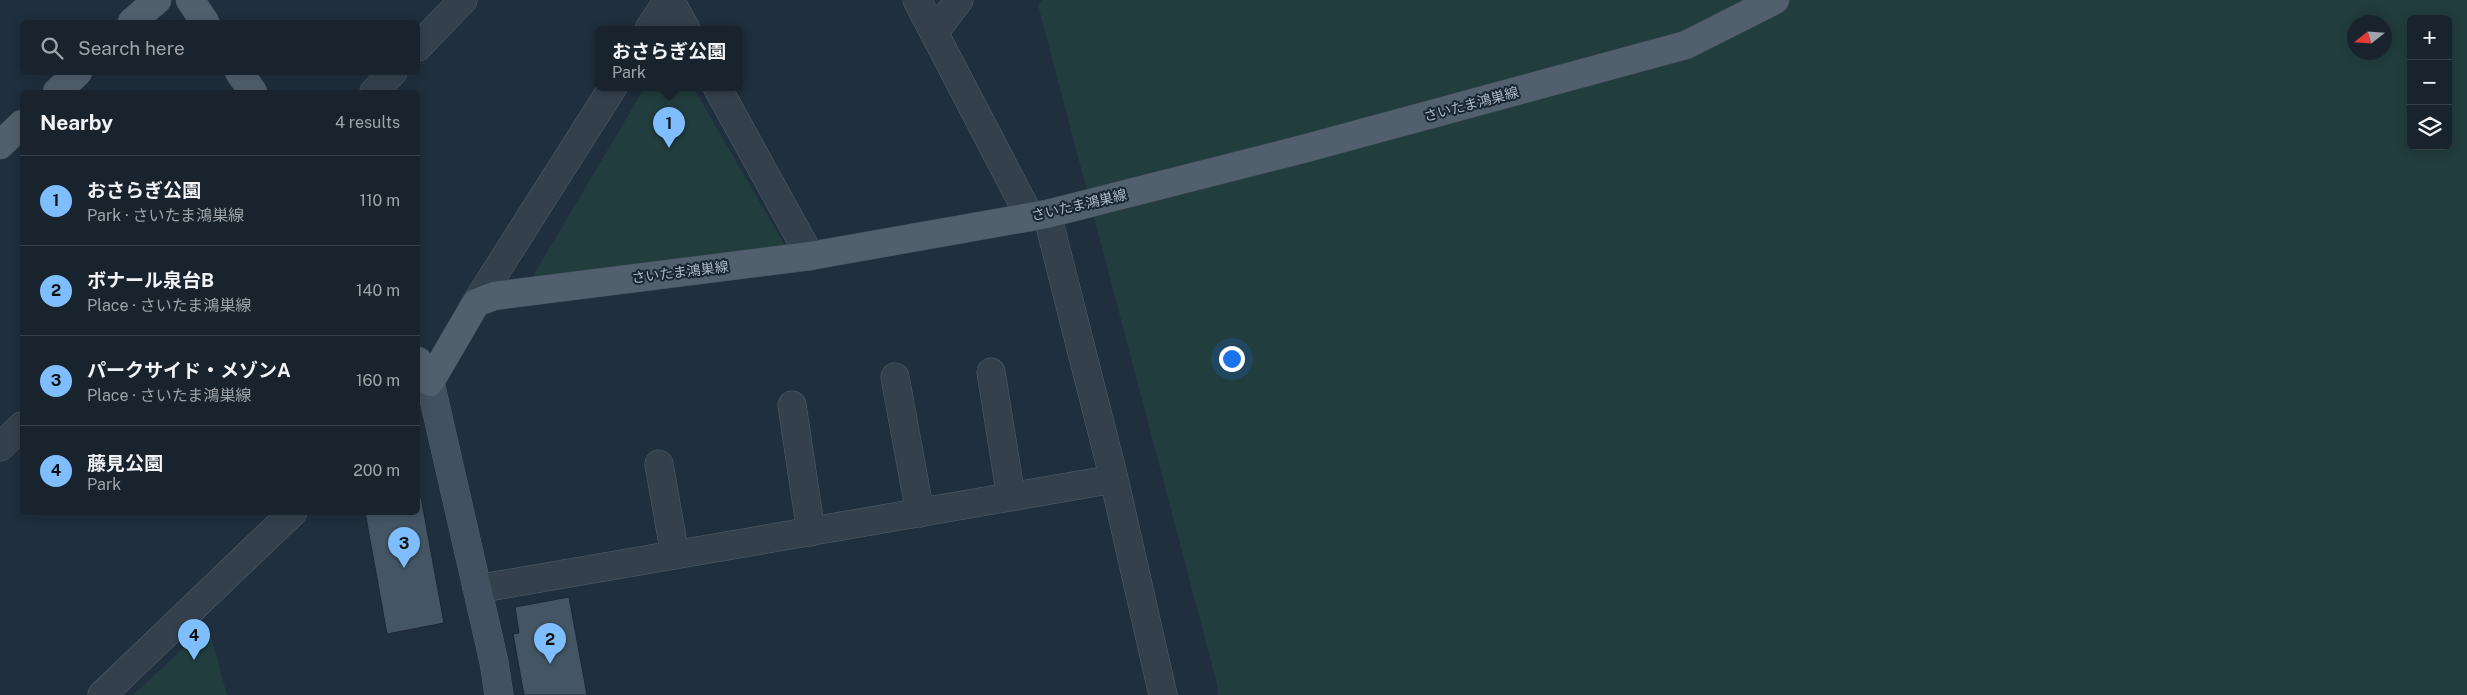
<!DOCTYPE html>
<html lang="en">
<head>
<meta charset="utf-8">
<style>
	:root { --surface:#18232e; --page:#212b36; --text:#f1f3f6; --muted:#9fa4aa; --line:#36404a; --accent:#7ebeff }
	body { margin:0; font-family:"Public Sans","Noto Sans JP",sans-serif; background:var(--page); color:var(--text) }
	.controls { position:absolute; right:15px; top:15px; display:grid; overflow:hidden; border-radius:8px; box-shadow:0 2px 12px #0003 }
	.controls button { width:45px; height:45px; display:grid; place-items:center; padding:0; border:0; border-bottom:1px solid var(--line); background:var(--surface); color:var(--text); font:25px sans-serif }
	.compass { position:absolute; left:2347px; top:15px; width:45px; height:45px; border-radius:50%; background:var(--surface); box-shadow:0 2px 12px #0003; rotate:253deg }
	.you { position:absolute; left:1231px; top:358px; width:18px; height:18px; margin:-12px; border:4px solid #fff; border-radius:50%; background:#1a73e8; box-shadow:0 0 0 8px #1a73e833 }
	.badge { display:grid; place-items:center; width:32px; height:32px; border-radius:50%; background:var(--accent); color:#111; font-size:16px; font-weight:700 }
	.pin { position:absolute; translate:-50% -41px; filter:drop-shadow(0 1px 2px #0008) }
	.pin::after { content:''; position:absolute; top:26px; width:18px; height:15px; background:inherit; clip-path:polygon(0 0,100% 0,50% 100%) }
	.popup { position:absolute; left:595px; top:26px; width:148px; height:65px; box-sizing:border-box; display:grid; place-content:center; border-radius:8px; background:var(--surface); filter:drop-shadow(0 1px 4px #0005); font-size:16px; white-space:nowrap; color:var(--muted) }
	.popup b { font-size:19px; color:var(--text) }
	.popup::after { content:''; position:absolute; left:50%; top:100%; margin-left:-10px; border:10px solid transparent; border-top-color:var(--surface) }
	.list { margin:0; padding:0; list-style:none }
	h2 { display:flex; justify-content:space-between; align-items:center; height:65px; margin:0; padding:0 20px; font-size:21px }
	h2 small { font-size:16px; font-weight:400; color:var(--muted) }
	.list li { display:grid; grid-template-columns:32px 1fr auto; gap:15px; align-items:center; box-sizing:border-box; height:90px; padding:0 20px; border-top:1px solid var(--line) }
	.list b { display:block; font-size:19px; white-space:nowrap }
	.list p { margin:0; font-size:16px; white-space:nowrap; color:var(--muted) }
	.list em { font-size:16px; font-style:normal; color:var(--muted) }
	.icon { flex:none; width:28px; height:28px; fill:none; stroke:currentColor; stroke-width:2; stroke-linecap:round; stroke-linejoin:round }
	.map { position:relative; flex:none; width:2467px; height:695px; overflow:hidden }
	.search { position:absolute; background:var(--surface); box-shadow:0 2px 12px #0003; left:20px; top:20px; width:400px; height:55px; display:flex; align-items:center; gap:12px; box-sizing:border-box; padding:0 18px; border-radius:8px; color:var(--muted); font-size:19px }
	.panel { position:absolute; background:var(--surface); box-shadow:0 2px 12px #0003; left:20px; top:90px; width:400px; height:425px; border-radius:8px }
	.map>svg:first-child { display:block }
	.green { fill:#223d3e; fill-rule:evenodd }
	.building { fill:#445564; stroke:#1b2833 }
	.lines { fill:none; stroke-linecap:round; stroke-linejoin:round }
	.street-casing { stroke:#525f6a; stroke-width:29 }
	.secondary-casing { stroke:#525f6a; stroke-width:29 }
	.primary-casing { stroke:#3d4a56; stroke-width:29 }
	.street { stroke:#34414d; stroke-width:28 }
	.secondary { stroke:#425060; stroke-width:28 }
	.primary { stroke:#52606d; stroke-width:28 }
	.labels { text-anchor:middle; stroke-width:4; stroke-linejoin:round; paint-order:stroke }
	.street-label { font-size:14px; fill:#afbcc9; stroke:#192631 }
</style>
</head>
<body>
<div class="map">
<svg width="2467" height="695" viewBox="0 0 2467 695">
	<rect width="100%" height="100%" fill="#202f3d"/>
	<!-- green -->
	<path class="green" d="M 1042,0 L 2467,0 L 2467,695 L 1218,695 L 1217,684 L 1038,5 ZM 2411,19 L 2448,19 L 2448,146 L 2411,146 ZM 2354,22 L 2384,22 L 2384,52 L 2354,52 Z
		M 645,87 L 693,87 L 787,249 L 527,286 Z
		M 208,625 L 227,695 L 133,695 Z"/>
	<!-- building -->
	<path class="building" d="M 421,497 L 444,623 L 387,634 L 365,512 L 418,512 L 418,498 Z
		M 569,597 L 587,695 L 524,695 L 513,634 L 519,633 L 515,607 Z"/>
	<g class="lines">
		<defs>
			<path id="street" d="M 670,0 L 686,29
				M 917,0 L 1030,217
				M 649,29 L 668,0
				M 934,33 L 959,0
				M 418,47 L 463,0
				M 717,87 L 810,256
				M 374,92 L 393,72
				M 1047,214 L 1114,479 L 1163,695
				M 476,303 L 613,87
				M 991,372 L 1011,497
				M 895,377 L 920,513
				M 792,405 L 811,532
				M 0,447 L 22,426
				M 659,464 L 675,555
				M 477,589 L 1114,479
				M 102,695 L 293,512"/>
			<path id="secondary" d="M 430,382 L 494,662 L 499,695"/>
			<path id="primary" d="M 190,0 L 205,22
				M 132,22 L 157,0
				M 239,72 L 253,92
				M 57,92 L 78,72
				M 0,145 L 22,124
				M 418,361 L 430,382 L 476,303 L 494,296 L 810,256 L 1047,214 L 1303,149 L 1686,45 L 1775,0"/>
		</defs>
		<!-- street casing -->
		<use href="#street" class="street-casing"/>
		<!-- secondary casing -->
		<use href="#secondary" class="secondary-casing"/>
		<!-- primary casing -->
		<use href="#primary" class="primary-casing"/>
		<!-- street -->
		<use href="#street" class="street"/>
		<!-- secondary -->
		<use href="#secondary" class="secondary"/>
		<!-- primary -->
		<use href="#primary" class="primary"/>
	</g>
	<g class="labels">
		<!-- street labels -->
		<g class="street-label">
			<text transform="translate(1471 104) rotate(-15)" y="5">さいたま鴻巣線</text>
			<text transform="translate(1079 205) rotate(-13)" y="5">さいたま鴻巣線</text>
			<text transform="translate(680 272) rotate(-7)" y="5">さいたま鴻巣線</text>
		</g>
	</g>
</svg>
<div class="controls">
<button>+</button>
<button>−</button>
<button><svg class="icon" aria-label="layers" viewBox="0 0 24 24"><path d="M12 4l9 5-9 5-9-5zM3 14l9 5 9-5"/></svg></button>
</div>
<svg class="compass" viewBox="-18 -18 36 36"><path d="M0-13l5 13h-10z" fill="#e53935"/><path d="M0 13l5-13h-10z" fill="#9fa4aa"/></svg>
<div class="you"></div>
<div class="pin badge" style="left:669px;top:148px">1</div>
<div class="popup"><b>おさらぎ公園</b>Park</div>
<div class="pin badge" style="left:550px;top:664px">2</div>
<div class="pin badge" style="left:404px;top:568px">3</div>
<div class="pin badge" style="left:194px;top:660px">4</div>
<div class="search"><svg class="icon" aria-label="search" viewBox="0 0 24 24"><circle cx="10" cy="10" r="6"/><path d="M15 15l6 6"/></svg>Search here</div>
<section class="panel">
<h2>Nearby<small>4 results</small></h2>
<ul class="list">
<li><span class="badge">1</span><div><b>おさらぎ公園</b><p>Park · さいたま鴻巣線</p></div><em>110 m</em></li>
<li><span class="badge">2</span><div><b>ボナール泉台B</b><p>Place · さいたま鴻巣線</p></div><em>140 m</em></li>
<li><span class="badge">3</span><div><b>パークサイド・メゾンA</b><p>Place · さいたま鴻巣線</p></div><em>160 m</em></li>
<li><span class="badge">4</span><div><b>藤見公園</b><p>Park</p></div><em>200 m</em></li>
</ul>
</section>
</div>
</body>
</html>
